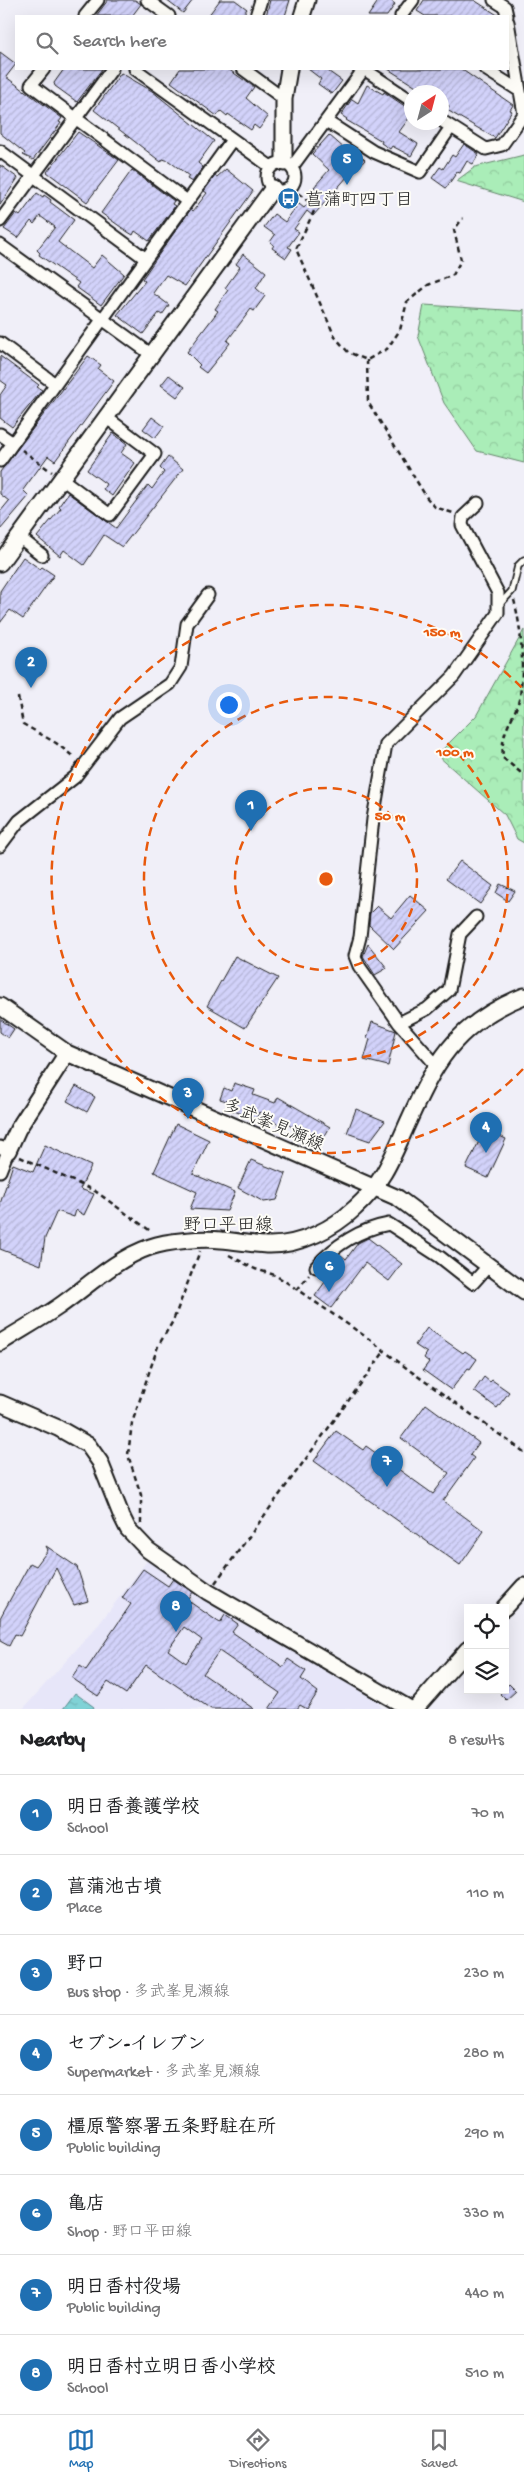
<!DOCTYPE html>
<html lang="en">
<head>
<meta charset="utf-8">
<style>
	:root { --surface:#fff; --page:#f2f2f2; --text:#202124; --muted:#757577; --line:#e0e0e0; --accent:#1f6fb2 }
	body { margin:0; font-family:"Gochi Hand","Klee One",sans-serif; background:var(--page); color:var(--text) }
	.controls { position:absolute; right:15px; bottom:15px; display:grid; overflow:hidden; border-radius:0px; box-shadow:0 5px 20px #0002 }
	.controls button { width:45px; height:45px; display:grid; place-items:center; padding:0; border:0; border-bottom:1px solid var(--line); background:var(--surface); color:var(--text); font:25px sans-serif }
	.compass { position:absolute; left:404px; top:85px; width:45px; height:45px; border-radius:50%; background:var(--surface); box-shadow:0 5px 20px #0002; rotate:36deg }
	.you { position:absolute; left:228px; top:704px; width:18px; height:18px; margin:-12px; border:4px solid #fff; border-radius:50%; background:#1a73e8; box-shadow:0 0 0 8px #1a73e833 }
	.badge { display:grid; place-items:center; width:32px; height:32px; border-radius:50%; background:var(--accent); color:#fff; font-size:16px; font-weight:700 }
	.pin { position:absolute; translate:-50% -41px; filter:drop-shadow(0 1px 2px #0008) }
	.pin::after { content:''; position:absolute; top:26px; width:18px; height:15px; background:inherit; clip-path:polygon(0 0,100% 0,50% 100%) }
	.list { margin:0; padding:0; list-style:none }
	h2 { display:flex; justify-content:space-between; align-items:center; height:65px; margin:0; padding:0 20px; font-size:21px }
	h2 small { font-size:16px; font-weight:400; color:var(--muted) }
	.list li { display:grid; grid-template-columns:32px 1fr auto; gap:15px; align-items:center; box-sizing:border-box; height:80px; padding:0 20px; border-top:1px solid var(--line) }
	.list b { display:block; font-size:19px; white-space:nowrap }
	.list p { margin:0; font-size:16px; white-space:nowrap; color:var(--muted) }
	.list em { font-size:16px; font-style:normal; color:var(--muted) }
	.icon { flex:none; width:28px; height:28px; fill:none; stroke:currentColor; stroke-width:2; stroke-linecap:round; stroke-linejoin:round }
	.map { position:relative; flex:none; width:524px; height:1709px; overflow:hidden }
	.search { position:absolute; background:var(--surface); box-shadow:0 5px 20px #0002; left:15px; right:15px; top:15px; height:55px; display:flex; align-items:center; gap:12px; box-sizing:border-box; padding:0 18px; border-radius:0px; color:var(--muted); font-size:19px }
	.sheet { height:705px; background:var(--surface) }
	nav { display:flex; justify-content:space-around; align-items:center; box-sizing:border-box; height:70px; border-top:1px solid var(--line); background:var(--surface); font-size:14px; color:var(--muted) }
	nav a { display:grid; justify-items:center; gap:2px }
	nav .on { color:var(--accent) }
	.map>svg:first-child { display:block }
	.built { fill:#e7e6f9 }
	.forest { fill:url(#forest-crowns); stroke:#63846a }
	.water { fill:url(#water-ripples); stroke:#58898c }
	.building { fill:url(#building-hatch); stroke:#1c1c1c; fill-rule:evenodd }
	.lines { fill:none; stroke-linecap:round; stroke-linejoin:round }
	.lane-casing { stroke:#1c1c1c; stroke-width:9 }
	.street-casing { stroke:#1c1c1c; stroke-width:15 }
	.secondary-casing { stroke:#1c1c1c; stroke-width:19 }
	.path { stroke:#1c1c1c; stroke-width:2.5; stroke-dasharray:5 4; stroke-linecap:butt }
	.lane { stroke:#fdfcf7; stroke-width:5.5 }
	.street { stroke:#fdfcf7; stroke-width:11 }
	.secondary { stroke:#fdfcf7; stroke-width:15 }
	.ring { fill:none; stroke:#e8590c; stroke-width:2.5; stroke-dasharray:9 6 }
	.labels { text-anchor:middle; stroke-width:4; stroke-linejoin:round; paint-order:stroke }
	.poi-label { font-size:18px; fill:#1c1c1c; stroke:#fdfcf7; text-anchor:start }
	.street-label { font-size:18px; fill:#1c1c1c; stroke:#fdfcf7 }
	.centre { fill:#e8590c; stroke:#fdfcf7; stroke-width:2.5 }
	.ring-label { font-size:15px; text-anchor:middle; font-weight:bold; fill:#e8590c; stroke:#fdfcf7; stroke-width:4; stroke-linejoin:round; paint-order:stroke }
</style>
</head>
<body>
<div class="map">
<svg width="524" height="1709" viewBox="0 0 524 1709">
	<defs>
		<pattern id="forest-crowns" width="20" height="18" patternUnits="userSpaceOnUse" patternTransform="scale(1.25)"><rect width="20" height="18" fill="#aaedb8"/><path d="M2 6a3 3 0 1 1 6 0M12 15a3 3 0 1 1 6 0" fill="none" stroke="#92cb9e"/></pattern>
		<pattern id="water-ripples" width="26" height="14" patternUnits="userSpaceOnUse" patternTransform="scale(1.25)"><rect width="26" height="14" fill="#80d2d6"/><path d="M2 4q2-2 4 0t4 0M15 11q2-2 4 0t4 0" fill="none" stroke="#6eb4b7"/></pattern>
		<pattern id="building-hatch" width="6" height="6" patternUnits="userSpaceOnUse" patternTransform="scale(1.25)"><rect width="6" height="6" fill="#d2d2fa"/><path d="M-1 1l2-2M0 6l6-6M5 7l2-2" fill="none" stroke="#b4b4d6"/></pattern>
	</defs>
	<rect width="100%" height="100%" fill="#f0eff8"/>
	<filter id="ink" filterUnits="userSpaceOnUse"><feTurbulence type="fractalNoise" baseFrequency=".02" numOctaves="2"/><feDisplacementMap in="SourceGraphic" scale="10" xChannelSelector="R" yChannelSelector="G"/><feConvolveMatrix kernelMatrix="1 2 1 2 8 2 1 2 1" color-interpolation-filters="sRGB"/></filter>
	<g filter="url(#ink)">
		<!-- built -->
		<path class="built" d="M 147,1561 L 284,1647 L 378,1701 L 382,1709 L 23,1709 L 99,1624 Z"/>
		<!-- forest -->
		<path class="forest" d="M 524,155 L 524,202 L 456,181 L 475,167 Z
			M 424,305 L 522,311 L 524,309 L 524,463 L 477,451 L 444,403 L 418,336 Z
			M 524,630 L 524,843 L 517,839 L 505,815 L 437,755 L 476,716 Z"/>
		<!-- water -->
		<path class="water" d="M 75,1693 L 94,1707 L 93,1709 L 63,1709 Z"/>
		<!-- building -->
		<path class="building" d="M 108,0 L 135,0 L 141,4 L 132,16 L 96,16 Z
			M 166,0 L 193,0 L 183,13 Z
			M 220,0 L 235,0 L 247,9 L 242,16 L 208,16 Z
			M 270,0 L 290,0 L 285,16 L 266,16 Z
			M 379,0 L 390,0 L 395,4 L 387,16 L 368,16 Z
			M 424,0 L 474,0 L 499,16 L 425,16 L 417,11 Z
			M 0,52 L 16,64 L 6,77 L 62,118 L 59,122 L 61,123 L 33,160 L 23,155 L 25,153 L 0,133 Z
			M 64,69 L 102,69 L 77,102 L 55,86 L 54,83 Z
			M 180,69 L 228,69 L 254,87 L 246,98 L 268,117 L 259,129 L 254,125 L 251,130 L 228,114 L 227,116 L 221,111 L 217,116 L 171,82 Z
			M 308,69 L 325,69 L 342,81 L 332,94 L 318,84 L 321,79 Z
			M 388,69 L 461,69 L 513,105 L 510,110 L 512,111 L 495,138 L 447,110 L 449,106 L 442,101 L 442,92 L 424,92 Z
			M 121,73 L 152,91 L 214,141 L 198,163 L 203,167 L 192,182 L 187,179 L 189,176 L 169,161 L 163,159 L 161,162 L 94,110 Z
			M 367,85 L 383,94 L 384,92 L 412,111 L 412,114 L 399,132 L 418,144 L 411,156 L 392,146 L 390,149 L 381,143 L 382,141 L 346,120 L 347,119 L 341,115 L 352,99 L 358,103 Z
			M 78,132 L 119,160 L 87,202 L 47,172 Z
			M 329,135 L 346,150 L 350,147 L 365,160 L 354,172 L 348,176 L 313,216 L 307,211 L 294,229 L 299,232 L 288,247 L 292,249 L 286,258 L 272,248 L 274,245 L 270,242 L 275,235 L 264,227 L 274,214 L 285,222 L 296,207 L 299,204 L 304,208 L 319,191 L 314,187 L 329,170 L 312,154 Z
			M 464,144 L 479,154 L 473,164 L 467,161 L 460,173 L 457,172 L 446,188 L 432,178 L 440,167 L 443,169 L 452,155 L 455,157 Z
			M 0,165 L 18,178 L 0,205 Z
			M 226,169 L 253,191 L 185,286 L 166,275 L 153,293 L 169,305 L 162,315 L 159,313 L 143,334 L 117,315 L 145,281 L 142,279 L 162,250 L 191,209 L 193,211 L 207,193 L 204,191 L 215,176 L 217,177 Z
			M 132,170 L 174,201 L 172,204 L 175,206 L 149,241 L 135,231 L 133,235 L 128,232 L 101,213 Z
			M 37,193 L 43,197 L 44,195 L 51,200 L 50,202 L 74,220 L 58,242 L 92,268 L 102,255 L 124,274 L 101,305 L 76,287 L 79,283 L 39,255 L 40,253 L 37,250 L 55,227 L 40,216 L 34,224 L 31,221 L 18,238 L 4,229 L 16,213 L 20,216 Z
			M 243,254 L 266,272 L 256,288 L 265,296 L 254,311 L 251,309 L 227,341 L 230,343 L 206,373 L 198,367 L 200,365 L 187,352 L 218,311 L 215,309 L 228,290 L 225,288 L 240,267 L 236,264 Z
			M 0,356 L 39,385 L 37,387 L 42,390 L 12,427 L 0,418 L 0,395 L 7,385 L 0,380 Z
			M 88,356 L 101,365 L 98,369 L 114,381 L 55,461 L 48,456 L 23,490 L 29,496 L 0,530 L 0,512 L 9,501 L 0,494 L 0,472 Z
			M 169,375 L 185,387 L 177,397 L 161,385 Z
			M 152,417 L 164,426 L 155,438 L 143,429 Z
			M 113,433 L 127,444 L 121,453 L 135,463 L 112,496 L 103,489 L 106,484 L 87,470 Z
			M 168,457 L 183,469 L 122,547 L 104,535 L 84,565 L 64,550 L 60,556 L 37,537 L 61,508 L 59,506 L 68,493 L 116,528 L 148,485 L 152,489 L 164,472 L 160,468 Z
			M 23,557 L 40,569 L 42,567 L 54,575 L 23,619 L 10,610 L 0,623 L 0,591 Z
			M 460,861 L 493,886 L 480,904 L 446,879 Z
			M 500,884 L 515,891 L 508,901 L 496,893 Z
			M 410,895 L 429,911 L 394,949 L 369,925 L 370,913 L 377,906 L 391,918 Z
			M 368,944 L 387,968 L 375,975 L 363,956 Z
			M 235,956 L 278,978 L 245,1028 L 207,1006 Z
			M 0,1019 L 14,1029 L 8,1038 L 0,1032 Z
			M 372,1022 L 396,1031 L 388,1066 L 364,1060 L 370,1039 L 367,1038 Z
			M 234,1083 L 255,1090 L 253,1095 L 275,1103 L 278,1097 L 330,1127 L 320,1144 L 297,1136 L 299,1132 L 282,1120 L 279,1125 L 259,1112 L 256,1119 L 231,1110 L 233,1103 L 220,1099 L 224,1088 L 231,1091 Z
			M 76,1086 L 95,1097 L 87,1112 L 67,1101 Z
			M 356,1109 L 385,1121 L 370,1141 L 347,1133 Z
			M 176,1124 L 209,1140 L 193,1174 L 235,1192 L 227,1211 L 190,1209 L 197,1192 L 154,1172 Z
			M 485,1129 L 506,1139 L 488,1178 L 466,1168 Z
			M 45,1145 L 91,1166 L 80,1189 L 94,1194 L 84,1215 L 76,1210 L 74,1217 L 57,1211 L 45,1238 L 41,1265 L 0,1249 L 0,1204 L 13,1164 L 33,1172 Z
			M 251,1160 L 286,1174 L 277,1200 L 264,1202 L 238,1188 Z
			M 368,1238 L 402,1264 L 389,1281 L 365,1263 L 331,1308 L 315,1296 L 330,1275 L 327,1273 L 341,1255 L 346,1259 L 358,1243 Z
			M 427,1328 L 463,1353 L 465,1351 L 477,1359 L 470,1369 L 468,1368 L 451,1390 L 423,1370 L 429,1362 L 424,1358 L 427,1353 L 415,1345 Z
			M 484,1377 L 490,1382 L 492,1380 L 509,1392 L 497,1408 L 474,1391 Z
			M 426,1404 L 479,1443 L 470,1455 L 474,1458 L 443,1501 L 484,1531 L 460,1565 L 314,1461 L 336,1431 L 363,1450 L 366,1446 L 433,1494 L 449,1473 L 401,1438 Z
			M 46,1546 L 77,1567 L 88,1601 L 74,1605 L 56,1568 L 20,1636 L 15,1634 L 9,1646 L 0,1641 L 0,1618 L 30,1563 L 36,1566 L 48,1550 Z
			M 143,1569 L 168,1586 L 173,1579 L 192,1592 L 187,1600 L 220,1623 L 225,1615 L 238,1624 L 232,1632 L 283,1667 L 288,1659 L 306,1671 L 301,1679 L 318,1692 L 307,1709 L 300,1705 L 297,1709 L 269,1709 L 280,1693 L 219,1651 L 203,1674 L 254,1709 L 211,1709 L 146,1665 L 126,1694 L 108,1682 L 98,1696 L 72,1678 L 80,1666 L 86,1670 L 131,1604 L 122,1598 ZM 184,1627 L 202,1640 L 186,1663 L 168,1650 Z
			M 509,1684 L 516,1691 L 506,1700 L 500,1694 Z"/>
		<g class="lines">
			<defs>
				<path id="lane" d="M 499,605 L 512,591 L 518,566 L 524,560"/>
				<path id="street" d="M 147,0 L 169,16
					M 494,0 L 505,7 L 507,16
					M 85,16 L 98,0
					M 256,16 L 261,0
					M 401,16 L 413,0
					M 44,69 L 31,85 L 187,201
					M 135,69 L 271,167
					M 243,69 L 284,99
					M 364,69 L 412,101
					M 485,69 L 520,91
					M 326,121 L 374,152 L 420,172 L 451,127
					M 442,121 L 486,149 L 502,145 L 524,114 L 508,22
					M 0,151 L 146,259
					M267 177a14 14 0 1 1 28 0a14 14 0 1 1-28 0Z
					M 292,167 L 364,69
					M 0,221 L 112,69
					M 0,245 L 152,355
					M 0,343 L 55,384
					M 0,434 L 13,443
					M 0,461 L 232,140
					M 62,479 L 110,515 L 155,454 L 107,418
					M 19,537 L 42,555
					M 0,846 L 19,821 L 75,777 L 120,718 L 170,684 L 181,667 L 187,624 L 208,595
					M 399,1023 L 427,1009 L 449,990 L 460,934 L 476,917
					M 436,1065 L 399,1023 L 359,966 L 355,956 L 360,937 L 373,819 L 386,744 L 454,676 L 498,613 L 498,593 L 462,525 L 463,517 L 478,503
					M 0,1147 L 8,1151 L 0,1171
					M 316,1267 C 334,1245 361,1229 389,1224 L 440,1257 L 473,1283 L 489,1265"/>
				<path id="secondary" d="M 302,16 L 307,0
					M 284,163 L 284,99 L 289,69
					M 0,563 L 273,188
					M 0,1006 L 67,1053 L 398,1198 L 524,1292
					M 8,1151 L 18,1129 L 67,1053
					M 0,1343 C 19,1331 39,1320 58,1307 C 87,1287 115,1259 150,1247 C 167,1241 202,1238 221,1240 C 237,1241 254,1245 270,1245 C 301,1245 333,1229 355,1208 C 381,1185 391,1161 405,1129 C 434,1064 454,1024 524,996
					M 0,1403 L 58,1428 L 88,1445 L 100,1462 L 122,1517 L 128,1529 L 148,1550 L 208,1592 L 410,1709
					M 504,1608 L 524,1586
					M 415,1709 L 468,1649"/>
			</defs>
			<!-- lane casing -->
			<use href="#lane" class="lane-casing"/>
			<!-- street casing -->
			<use href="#street" class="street-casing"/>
			<!-- secondary casing -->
			<use href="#secondary" class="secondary-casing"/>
			<!-- path -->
			<path class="path" d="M 291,188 L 316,207 L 296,249 L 335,337 L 348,352 L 367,360 L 387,349 L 400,330 L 407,302 L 428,285 L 453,275 L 461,260 L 454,230 L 463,218
				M 367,360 L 368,402 L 427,498 L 435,507 L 453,513
				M 22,450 L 52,472
				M 514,600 C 522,630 524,666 520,696 C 514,722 500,728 503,758 L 520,772 L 524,772
				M 18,697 L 23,724 L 56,743 L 75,758
				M 20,1157 L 95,1191 L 152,1232
				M 229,1255 L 255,1269 L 275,1275 L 289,1284 L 369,1339 L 409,1370 L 524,1452
				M 297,1290 L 309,1275
				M 141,1524 L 141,1495 L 128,1455 L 132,1423 L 158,1346 L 173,1321 L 200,1251
				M 215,1583 L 384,1352"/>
			<!-- lane -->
			<use href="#lane" class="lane"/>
			<!-- street -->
			<use href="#street" class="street"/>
			<!-- secondary -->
			<use href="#secondary" class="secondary"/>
		</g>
	</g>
	<!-- distance rings -->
	<g class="ring">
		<circle cx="326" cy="879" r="91"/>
		<circle cx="326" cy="879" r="182"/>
		<path d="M523 1069A274 274 0 1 1 523 689"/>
	</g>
	<!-- icons -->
	<defs>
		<symbol id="bus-disc" viewBox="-11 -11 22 22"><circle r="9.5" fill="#1f6fb2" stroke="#fdfcf7"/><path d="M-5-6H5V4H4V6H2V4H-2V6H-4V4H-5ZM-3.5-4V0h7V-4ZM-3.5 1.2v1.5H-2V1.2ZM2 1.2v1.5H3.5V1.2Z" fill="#fff"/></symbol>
	</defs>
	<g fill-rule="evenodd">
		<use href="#bus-disc" x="276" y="186" width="25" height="25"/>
	</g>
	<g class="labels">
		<!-- poi labels -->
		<g class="poi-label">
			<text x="305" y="205">菖蒲町四丁目</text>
		</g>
		<!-- street labels -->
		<g class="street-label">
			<text transform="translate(274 1124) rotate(23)" y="6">多武峯見瀬線</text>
			<text x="228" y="1230">野口平田線</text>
		</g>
	</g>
	<circle cx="326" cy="879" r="8" class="centre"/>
	<g class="ring-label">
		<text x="442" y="636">150 m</text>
		<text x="455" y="756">100 m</text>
		<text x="390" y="820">50 m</text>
	</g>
</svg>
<div class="controls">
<button><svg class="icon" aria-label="locate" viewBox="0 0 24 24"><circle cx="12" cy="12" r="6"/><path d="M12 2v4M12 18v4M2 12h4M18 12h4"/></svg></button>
<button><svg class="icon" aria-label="layers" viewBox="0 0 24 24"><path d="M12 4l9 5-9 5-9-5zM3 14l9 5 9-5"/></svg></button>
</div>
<svg class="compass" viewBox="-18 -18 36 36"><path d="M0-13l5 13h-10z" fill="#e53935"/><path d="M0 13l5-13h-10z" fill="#757577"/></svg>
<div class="you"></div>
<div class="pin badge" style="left:251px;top:831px">1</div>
<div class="pin badge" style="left:31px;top:688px">2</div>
<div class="pin badge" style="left:188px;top:1119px">3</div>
<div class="pin badge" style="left:486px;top:1153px">4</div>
<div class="pin badge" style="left:347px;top:185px">5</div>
<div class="pin badge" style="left:329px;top:1292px">6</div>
<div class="pin badge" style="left:387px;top:1487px">7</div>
<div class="pin badge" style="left:176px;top:1632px">8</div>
<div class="search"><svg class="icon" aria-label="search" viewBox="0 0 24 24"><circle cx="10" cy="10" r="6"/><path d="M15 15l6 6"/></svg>Search here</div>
</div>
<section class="sheet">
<h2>Nearby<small>8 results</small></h2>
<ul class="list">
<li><span class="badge">1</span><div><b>明日香養護学校</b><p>School</p></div><em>70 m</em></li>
<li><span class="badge">2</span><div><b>菖蒲池古墳</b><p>Place</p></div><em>110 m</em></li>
<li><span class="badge">3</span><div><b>野口</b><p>Bus stop · 多武峯見瀬線</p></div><em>230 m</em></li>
<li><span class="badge">4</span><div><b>セブン-イレブン</b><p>Supermarket · 多武峯見瀬線</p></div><em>280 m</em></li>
<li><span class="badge">5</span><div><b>橿原警察署五条野駐在所</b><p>Public building</p></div><em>290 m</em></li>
<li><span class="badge">6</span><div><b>亀店</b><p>Shop · 野口平田線</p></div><em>330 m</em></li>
<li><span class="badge">7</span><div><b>明日香村役場</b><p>Public building</p></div><em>440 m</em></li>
<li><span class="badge">8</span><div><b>明日香村立明日香小学校</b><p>School</p></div><em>510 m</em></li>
</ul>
</section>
<nav>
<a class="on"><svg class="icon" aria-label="map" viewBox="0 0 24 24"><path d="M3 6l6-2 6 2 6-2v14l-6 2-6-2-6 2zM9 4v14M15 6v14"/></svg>Map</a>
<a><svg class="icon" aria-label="directions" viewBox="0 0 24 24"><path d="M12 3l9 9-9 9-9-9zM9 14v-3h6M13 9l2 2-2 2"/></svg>Directions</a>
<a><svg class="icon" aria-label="saved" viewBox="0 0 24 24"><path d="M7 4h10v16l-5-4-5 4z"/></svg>Saved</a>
</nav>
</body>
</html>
